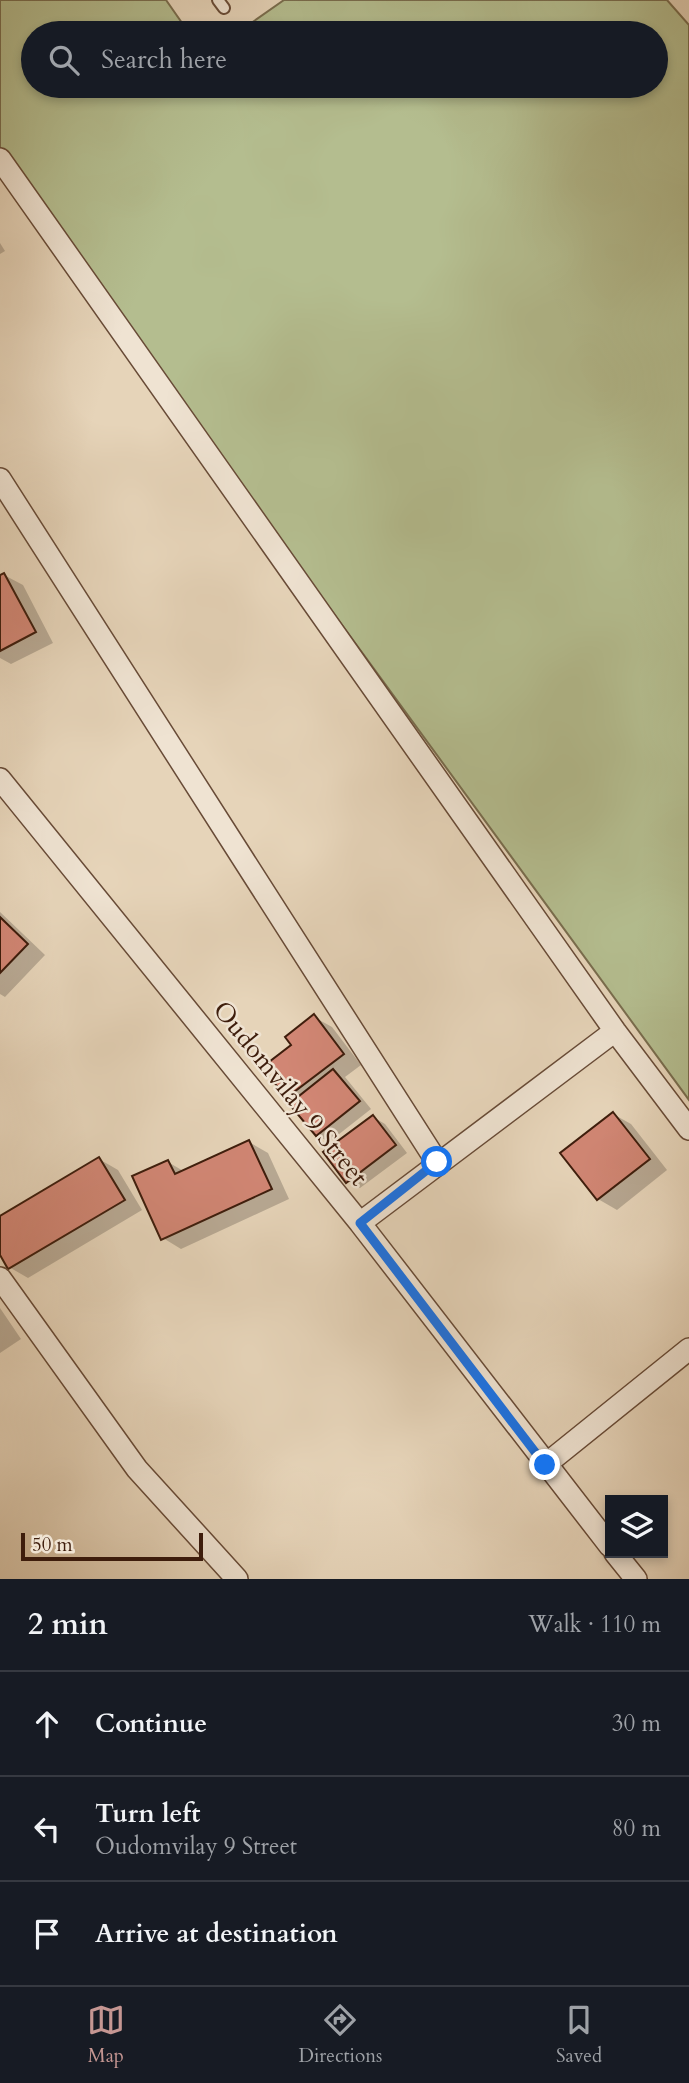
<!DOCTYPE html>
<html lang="en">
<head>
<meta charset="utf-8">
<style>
	:root { --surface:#171b24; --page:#20242c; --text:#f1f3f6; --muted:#9ea1a6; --line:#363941; --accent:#c59692 }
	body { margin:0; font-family:Cardo,serif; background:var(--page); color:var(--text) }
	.controls { position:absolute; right:21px; bottom:21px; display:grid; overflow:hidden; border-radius:0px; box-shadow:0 4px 10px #0003 }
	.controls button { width:63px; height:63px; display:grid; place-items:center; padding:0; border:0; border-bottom:2px solid var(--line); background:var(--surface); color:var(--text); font:35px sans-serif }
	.scale { position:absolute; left:21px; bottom:18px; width:182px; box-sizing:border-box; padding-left:7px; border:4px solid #3e1d0c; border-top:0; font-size:19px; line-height:24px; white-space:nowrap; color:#3e1d0c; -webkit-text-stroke:5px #efe3d2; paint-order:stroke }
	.stop { position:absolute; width:21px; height:21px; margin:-16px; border:5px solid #1a73e8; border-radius:50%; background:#fff }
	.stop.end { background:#1a73e8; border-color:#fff; box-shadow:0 2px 7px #0008 }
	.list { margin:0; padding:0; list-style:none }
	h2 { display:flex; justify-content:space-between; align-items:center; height:91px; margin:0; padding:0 28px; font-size:30px }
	h2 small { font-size:23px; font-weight:400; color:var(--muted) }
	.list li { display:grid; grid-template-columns:46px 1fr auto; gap:21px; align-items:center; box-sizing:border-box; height:105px; padding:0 28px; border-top:2px solid var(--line) }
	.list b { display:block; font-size:26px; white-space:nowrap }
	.list p { margin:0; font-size:23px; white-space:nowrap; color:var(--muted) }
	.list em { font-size:23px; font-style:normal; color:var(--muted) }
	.icon { flex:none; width:38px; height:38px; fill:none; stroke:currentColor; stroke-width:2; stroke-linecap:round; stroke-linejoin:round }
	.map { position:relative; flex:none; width:689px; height:1579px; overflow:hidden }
	.search { position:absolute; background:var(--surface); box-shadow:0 4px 10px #0003; left:21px; right:21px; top:21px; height:77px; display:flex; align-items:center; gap:18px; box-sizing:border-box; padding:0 24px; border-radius:38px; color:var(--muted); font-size:26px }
	.sheet { height:406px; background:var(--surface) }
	nav { display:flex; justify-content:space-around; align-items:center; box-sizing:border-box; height:98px; border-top:2px solid var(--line); background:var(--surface); font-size:19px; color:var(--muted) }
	nav a { display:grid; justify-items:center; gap:4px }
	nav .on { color:var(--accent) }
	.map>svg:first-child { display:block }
	.green { fill:#b4bd8f; stroke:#796d4e; stroke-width:2 }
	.shadow { fill:#0003 }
	.building { fill:#d18674; stroke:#3e1d0c; stroke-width:2 }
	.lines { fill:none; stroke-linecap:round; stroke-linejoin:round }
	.lane-casing { stroke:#684b37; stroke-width:14 }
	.street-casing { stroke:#684b37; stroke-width:24 }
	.lane { stroke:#efe3d2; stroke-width:10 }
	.street { stroke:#efe3d2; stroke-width:21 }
	.route { stroke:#1a73e8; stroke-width:9 }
	.labels { text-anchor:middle; stroke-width:5; stroke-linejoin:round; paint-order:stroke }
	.street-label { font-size:26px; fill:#3e1d0c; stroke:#efe3d2 }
</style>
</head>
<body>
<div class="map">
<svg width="689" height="1579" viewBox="0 0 689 1579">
	<rect width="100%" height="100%" fill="#e6d4b9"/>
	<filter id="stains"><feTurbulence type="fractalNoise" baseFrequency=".00286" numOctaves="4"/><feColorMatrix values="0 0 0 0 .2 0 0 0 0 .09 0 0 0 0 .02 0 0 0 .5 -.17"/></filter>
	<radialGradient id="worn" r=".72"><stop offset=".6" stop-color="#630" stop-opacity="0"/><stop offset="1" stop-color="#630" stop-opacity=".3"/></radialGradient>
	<!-- green -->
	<path class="green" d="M 0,0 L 166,0 L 189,33 L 33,33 L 33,86 L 656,86 L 656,33 L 237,33 L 284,0 L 667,0 L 689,25 L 689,1100 L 217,454 L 0,147 Z"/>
	<!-- shadow -->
	<path class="shadow" d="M 0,243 L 5,251 L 0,254 Z
		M 4,575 L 23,585 L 53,643 L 11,664 L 0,658 L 0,577 Z
		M 0,912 L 45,955 L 5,997 L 0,994 Z
		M 314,1017 L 332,1027 L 361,1065 L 345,1077 L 371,1109 L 329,1142 L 317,1135 L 295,1101 L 287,1096 L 282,1076 L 294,1045 Z
		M 613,1114 L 631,1124 L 667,1170 L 617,1210 L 598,1199 L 563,1154 Z
		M 373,1117 L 385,1124 L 407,1153 L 360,1188 L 348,1181 Z
		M 249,1142 L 268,1153 L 289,1199 L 181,1249 L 163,1238 L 168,1162 L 185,1172 Z
		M 99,1159 L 118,1170 L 142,1210 L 28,1278 L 9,1267 L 0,1252 L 0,1218 Z
		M 0,1308 L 21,1339 L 0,1353 Z"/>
	<!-- building -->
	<path class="building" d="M 4,573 L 36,632 L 0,651 L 0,575 Z
		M 0,917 L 28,944 L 0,973 Z
		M 314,1014 L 344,1054 L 286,1098 L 273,1081 L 279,1076 L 269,1062 L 291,1045 L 285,1037 Z
		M 333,1069 L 360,1101 L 316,1136 L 289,1104 Z
		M 613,1112 L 650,1159 L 597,1200 L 560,1153 Z
		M 373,1115 L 396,1145 L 346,1183 L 323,1152 Z
		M 249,1140 L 272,1189 L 161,1240 L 132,1176 L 168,1160 L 175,1174 Z
		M 99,1157 L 125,1200 L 8,1269 L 0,1255 L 0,1216 Z"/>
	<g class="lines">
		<defs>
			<path id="lane" d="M 218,0 L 224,8"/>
			<path id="street" d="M 0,159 L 615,1031 L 689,1129
				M 0,479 L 437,1162
				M 0,779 L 360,1223 L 610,1546
				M 360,1223 L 615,1031
				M 0,1278 L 137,1469 L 237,1579
				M 545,1465 L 689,1349
				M 615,1553 L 636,1579"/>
		</defs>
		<!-- lane casing -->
		<use href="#lane" class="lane-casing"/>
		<!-- street casing -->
		<use href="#street" class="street-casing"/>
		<!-- lane -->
		<use href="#lane" class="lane"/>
		<!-- street -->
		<use href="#street" class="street"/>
	</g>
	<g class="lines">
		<!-- route -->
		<path class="route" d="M 437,1162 L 360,1223 L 545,1465"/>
	</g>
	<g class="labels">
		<!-- street labels -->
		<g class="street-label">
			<text transform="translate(291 1093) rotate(51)" y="9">Oudomvilay 9 Street</text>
		</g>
	</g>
	<rect width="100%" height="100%" filter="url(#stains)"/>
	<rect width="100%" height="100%" fill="url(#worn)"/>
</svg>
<div class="controls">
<button><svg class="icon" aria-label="layers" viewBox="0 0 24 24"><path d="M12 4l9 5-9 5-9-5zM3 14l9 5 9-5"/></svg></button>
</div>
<div class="scale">50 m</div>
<div class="stop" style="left:437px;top:1162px"></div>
<div class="stop end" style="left:545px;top:1465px"></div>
<div class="search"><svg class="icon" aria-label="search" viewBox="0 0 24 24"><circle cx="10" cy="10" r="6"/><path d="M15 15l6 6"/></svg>Search here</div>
</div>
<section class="sheet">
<h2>2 min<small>Walk · 110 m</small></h2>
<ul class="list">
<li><svg class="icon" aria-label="ahead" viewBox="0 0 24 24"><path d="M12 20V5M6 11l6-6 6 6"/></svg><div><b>Continue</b></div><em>30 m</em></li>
<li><svg class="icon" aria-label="left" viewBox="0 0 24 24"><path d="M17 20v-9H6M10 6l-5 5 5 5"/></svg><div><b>Turn left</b><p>Oudomvilay 9 Street</p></div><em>80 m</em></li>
<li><svg class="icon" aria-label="arrive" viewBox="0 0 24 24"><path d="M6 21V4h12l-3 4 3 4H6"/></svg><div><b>Arrive at destination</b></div></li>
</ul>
</section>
<nav>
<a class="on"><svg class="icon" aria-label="map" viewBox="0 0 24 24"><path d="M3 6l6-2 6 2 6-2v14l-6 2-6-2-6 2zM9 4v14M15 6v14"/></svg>Map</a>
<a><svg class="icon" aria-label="directions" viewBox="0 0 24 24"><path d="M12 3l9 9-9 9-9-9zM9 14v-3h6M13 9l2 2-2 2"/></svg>Directions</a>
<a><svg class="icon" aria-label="saved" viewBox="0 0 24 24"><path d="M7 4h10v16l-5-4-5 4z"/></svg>Saved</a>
</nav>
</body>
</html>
